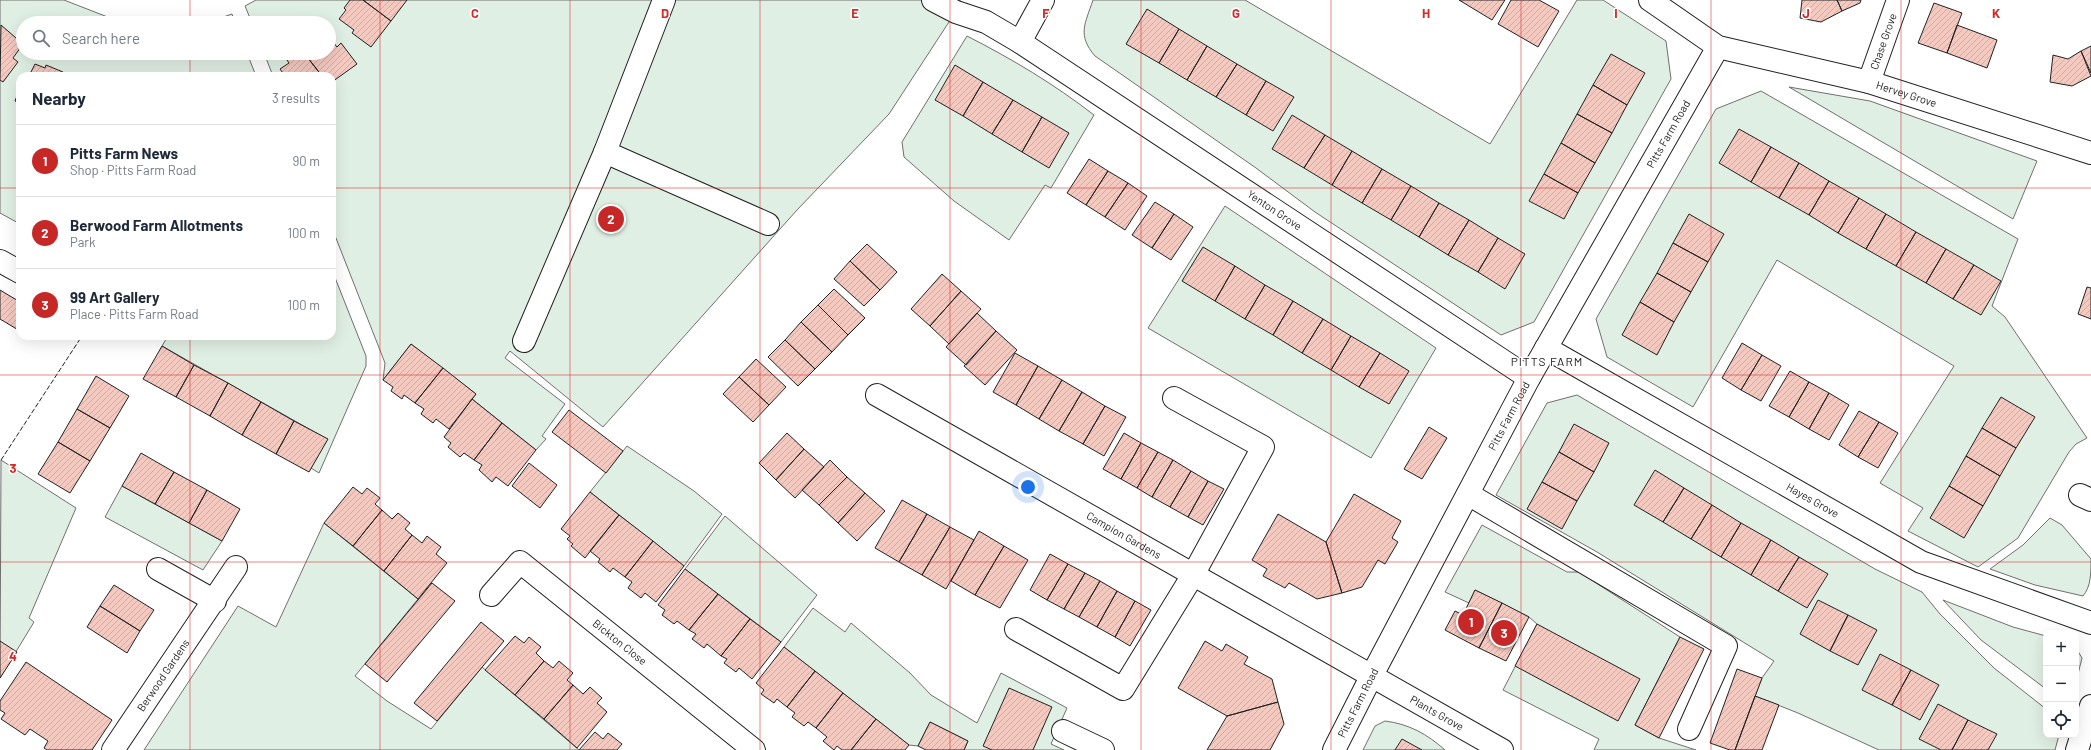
<!DOCTYPE html>
<html lang="en">
<head>
<meta charset="utf-8">
<style>
	:root { --surface:#fff; --page:#f6f6f7; --text:#1f2937; --muted:#747a83; --line:#e0e1e3; --accent:#c62828 }
	body { margin:0; font-family:Barlow,sans-serif; background:var(--page); color:var(--text) }
	.controls { position:absolute; right:12px; bottom:12px; display:grid; overflow:hidden; border-radius:8px; box-shadow:0 4px 16px #0002 }
	.controls button { width:36px; height:36px; display:grid; place-items:center; padding:0; border:0; border-bottom:1px solid var(--line); background:var(--surface); color:var(--text); font:20px sans-serif }
	.you { position:absolute; left:1028px; top:487px; width:14px; height:14px; margin:-10px; border:3px solid #fff; border-radius:50%; background:#1a73e8; box-shadow:0 0 0 6px #1a73e833 }
	.badge { display:grid; place-items:center; width:26px; height:26px; border-radius:50%; background:var(--accent); color:#fff; font-size:13px; font-weight:700 }
	.pin { position:absolute; translate:-50% -50%; border:2px solid #fff; box-shadow:0 1px 4px #0006 }
	.list { margin:0; padding:0; list-style:none }
	h2 { display:flex; justify-content:space-between; align-items:center; height:52px; margin:0; padding:0 16px; font-size:17px }
	h2 small { font-size:13px; font-weight:400; color:var(--muted) }
	.list li { display:grid; grid-template-columns:26px 1fr auto; gap:12px; align-items:center; box-sizing:border-box; height:72px; padding:0 16px; border-top:1px solid var(--line) }
	.list b { display:block; font-size:15px; white-space:nowrap }
	.list p { margin:0; font-size:13px; white-space:nowrap; color:var(--muted) }
	.list em { font-size:13px; font-style:normal; color:var(--muted) }
	.icon { flex:none; width:22px; height:22px; fill:none; stroke:currentColor; stroke-width:2; stroke-linecap:round; stroke-linejoin:round }
	.map { position:relative; flex:none; width:2091px; height:750px; overflow:hidden }
	.search { position:absolute; background:var(--surface); box-shadow:0 4px 16px #0002; left:16px; top:16px; width:320px; height:44px; display:flex; align-items:center; gap:10px; box-sizing:border-box; padding:0 14px; border-radius:22px; color:var(--muted); font-size:15px }
	.panel { position:absolute; background:var(--surface); box-shadow:0 4px 16px #0002; left:16px; top:72px; width:320px; height:268px; border-radius:12px }
	.map>svg:first-child { display:block }
	.green { fill:#e0efe3; stroke:#6f6f6f }
	.building { fill:url(#building-hatch); stroke:#222 }
	.lines { fill:none; stroke-linecap:round; stroke-linejoin:round }
	.minor-casing { stroke:#222; stroke-width:24 }
	.minor { stroke:#fff; stroke-width:22 }
	.fence { stroke:#222; stroke-width:1; stroke-dasharray:5 2; stroke-linecap:butt }
	.grid { fill:none; stroke:#d62828; stroke-width:1; stroke-opacity:0.55 }
	.labels { text-anchor:middle; stroke-width:3; stroke-linejoin:round; paint-order:stroke }
	.street-label { font-size:11px; fill:#222; stroke:#fff }
	.neighbourhood-label { font-size:12px; letter-spacing:1px; fill:#222; stroke:#fff }
	.grid-label { font-size:13px; text-anchor:middle; font-weight:bold; fill:#d62828; stroke:#fff; stroke-width:3; stroke-linejoin:round; paint-order:stroke }
</style>
</head>
<body>
<div class="map">
<svg width="2091" height="750" viewBox="0 0 2091 750">
	<defs>
		<pattern id="building-hatch" width="6" height="6" patternUnits="userSpaceOnUse"><rect width="6" height="6" fill="#f3c9c0"/><path d="M-1 1l2-2M0 6l6-6M5 7l2-2" fill="none" stroke="#d0aca5"/></pattern>
	</defs>
	<rect width="100%" height="100%" fill="#fff"/>
	<!-- green -->
	<path class="green" d="M 0,0 L 64,0 L 123,23 L 23,23 L 23,53 L 247,53 L 256,76 L 20,76 L 20,224 L 0,213 Z
		M 256,0 L 959,0 L 962,2 L 889,114 L 797,210 L 603,427 L 510,351 L 505,358 L 565,404 L 542,436 L 546,439 L 536,450 L 472,399 L 476,394 L 411,344 L 383,380 L 385,363 L 332,228 L 332,76 L 273,76 L 264,53 L 329,53 L 329,23 L 252,23 L 245,6 Z
		M 1093,0 L 1245,0 L 1490,144 L 1577,0 L 1603,0 L 1666,41 L 1671,79 L 1534,322 L 1501,335 L 1315,212 L 1256,168 L 1095,56 C 1077,35 1085,24 1093,0 Z
		M 232,14 L 235,23 L 206,23 Z
		M 967,36 C 1012,59 1054,84 1094,115 L 1051,188 L 1045,185 L 1009,240 L 954,201 L 904,157 L 902,142 Z
		M 1789,87 L 1870,101 L 2037,161 L 2013,219 Z
		M 1761,91 L 2018,239 L 1992,306 L 2005,317 L 2087,438 L 2076,444 L 2069,452 L 2018,538 L 1978,567 L 1908,531 L 1923,508 L 1880,483 L 1954,366 L 1777,260 L 1693,407 L 1607,357 L 1596,319 L 1716,109 Z
		M 1225,206 L 1436,348 L 1371,458 L 1148,328 Z
		M 332,270 L 366,356 L 366,366 L 319,473 L 311,468 L 327,439 L 162,346 L 168,336 L 332,336 Z
		M 1577,395 L 1875,569 L 1922,592 L 1940,614 L 1994,668 L 2046,709 L 2046,735 L 2059,735 L 2055,750 L 1879,750 L 1798,713 L 1755,696 L 1762,678 L 1774,661 L 1597,552 L 1496,495 L 1547,403 Z
		M 627,446 L 694,491 L 722,514 L 684,566 L 590,492 Z
		M 1,460 L 76,508 L 29,618 L 34,622 L 0,678 Z
		M 122,486 L 222,541 L 203,570 L 105,517 Z
		M 725,516 L 817,595 L 781,642 L 685,569 Z
		M 2050,518 L 2062,525 L 2091,559 C 2091,572 2091,587 2083,596 L 2035,585 L 1990,569 L 2023,545 Z
		M 324,523 L 418,599 L 355,676 L 387,701 L 431,729 L 482,667 L 579,750 L 144,750 L 238,606 L 276,627 Z
		M 1482,525 L 1567,572 L 1579,572 L 1680,637 L 1635,725 L 1659,738 L 1696,750 L 1594,750 L 1599,739 L 1503,690 L 1537,624 L 1529,617 L 1475,590 L 1469,603 L 1445,592 Z
		M 1943,600 L 2013,627 L 2046,636 L 2046,689 L 1981,640 Z
		M 813,608 L 845,632 L 851,623 L 910,673 L 931,695 L 977,723 L 1001,673 L 1067,708 L 1051,744 L 1064,750 L 964,750 L 968,741 L 930,722 L 918,746 L 909,745 L 784,647 Z
		M 2076,648 L 2082,658 L 2076,682 Z
		M 1385,721 C 1409,724 1427,734 1445,750 L 1363,750 L 1375,726 Z"/>
	<!-- building -->
	<path class="building" d="M 350,0 L 363,0 L 391,21 L 371,47 L 352,33 L 354,30 L 339,19 L 346,10 L 344,8 Z
		M 363,0 L 407,0 L 391,21 Z
		M 1459,0 L 1505,0 L 1492,20 Z
		M 1511,0 L 1539,0 L 1559,11 L 1538,47 L 1498,24 Z
		M 1802,0 L 1837,0 L 1842,11 L 1821,22 L 1800,18 Z
		M 1837,0 L 1861,0 L 1860,3 L 1842,11 Z
		M 1934,3 L 1962,13 L 1947,53 L 1918,43 Z
		M 1147,9 L 1179,29 L 1159,63 L 1126,44 Z
		M 1,25 L 23,44 L 13,58 L 18,62 L 3,82 L 0,80 Z
		M 1957,25 L 1997,40 L 1987,68 L 1947,53 Z
		M 1179,29 L 1207,46 L 1187,80 L 1159,63 Z
		M 329,37 L 337,47 L 341,43 L 357,64 L 332,82 L 332,76 L 322,76 L 304,53 L 329,53 Z
		M 1207,46 L 1237,64 L 1216,97 L 1187,80 Z
		M 2091,46 L 2091,73 L 2081,51 Z
		M 2081,51 L 2091,76 L 2072,86 L 2050,82 L 2053,55 L 2068,59 Z
		M 296,53 L 304,53 L 322,76 L 285,76 L 280,69 L 289,63 L 287,60 Z
		M 1611,54 L 1645,73 L 1627,105 L 1593,85 Z
		M 35,64 L 45,68 L 46,65 L 63,72 L 61,76 L 29,76 Z
		M 1237,64 L 1266,81 L 1246,115 L 1216,97 Z
		M 955,65 L 983,82 L 963,116 L 935,100 Z
		M 1266,81 L 1294,97 L 1273,131 L 1246,115 Z
		M 983,82 L 1013,100 L 992,134 L 963,116 Z
		M 1593,85 L 1627,105 L 1612,133 L 1577,114 Z
		M 20,88 L 20,103 L 15,101 Z
		M 1013,100 L 1042,117 L 1022,152 L 992,134 Z
		M 1577,114 L 1612,133 L 1595,163 L 1561,143 Z
		M 1292,115 L 1325,135 L 1304,168 L 1272,149 Z
		M 1042,117 L 1069,133 L 1049,168 L 1022,152 Z
		M 1739,129 L 1771,147 L 1751,182 L 1719,163 Z
		M 1325,135 L 1352,151 L 1332,185 L 1304,168 Z
		M 1561,143 L 1595,163 L 1578,193 L 1544,174 Z
		M 1771,147 L 1799,163 L 1779,198 L 1751,182 Z
		M 1352,151 L 1382,169 L 1362,203 L 1332,185 Z
		M 1089,159 L 1108,171 L 1086,205 L 1067,193 Z
		M 1799,163 L 1829,181 L 1809,215 L 1779,198 Z
		M 1382,169 L 1411,186 L 1391,220 L 1362,203 Z
		M 1108,171 L 1128,183 L 1105,217 L 1086,205 Z
		M 1544,174 L 1578,193 L 1564,219 L 1529,201 Z
		M 1829,181 L 1859,198 L 1838,233 L 1809,215 Z
		M 1128,183 L 1147,196 L 1125,230 L 1105,217 Z
		M 1411,186 L 1439,203 L 1419,237 L 1391,220 Z
		M 1859,198 L 1886,214 L 1866,249 L 1838,233 Z
		M 1155,202 L 1174,214 L 1152,248 L 1132,235 Z
		M 1439,203 L 1469,220 L 1448,255 L 1419,237 Z
		M 1174,214 L 1193,227 L 1171,260 L 1152,248 Z
		M 1689,214 L 1724,234 L 1708,262 L 1673,243 Z
		M 1886,214 L 1916,232 L 1896,266 L 1866,249 Z
		M 1469,220 L 1498,238 L 1478,272 L 1448,255 Z
		M 1916,232 L 1946,249 L 1926,283 L 1896,266 Z
		M 1498,238 L 1525,254 L 1505,289 L 1478,272 Z
		M 1673,243 L 1708,262 L 1691,292 L 1657,273 Z
		M 867,244 L 897,272 L 880,290 L 850,261 Z
		M 1203,247 L 1235,266 L 1215,301 L 1182,281 Z
		M 1946,249 L 1974,265 L 1953,299 L 1926,283 Z
		M 850,261 L 880,290 L 864,306 L 834,279 Z
		M 1974,265 L 2001,281 L 1981,315 L 1953,299 Z
		M 1235,266 L 1265,285 L 1245,319 L 1215,301 Z
		M 1657,273 L 1691,292 L 1674,322 L 1640,302 Z
		M 942,274 L 961,291 L 930,326 L 911,309 Z
		M 1265,285 L 1293,301 L 1273,335 L 1245,319 Z
		M 2087,287 L 2091,288 L 2091,319 L 2078,314 Z
		M 834,289 L 865,318 L 848,335 L 818,305 Z
		M 0,290 L 20,302 L 20,331 L 0,319 Z
		M 961,291 L 981,309 L 949,344 L 930,326 Z
		M 1293,301 L 1323,319 L 1302,353 L 1273,335 Z
		M 1640,302 L 1674,322 L 1657,355 L 1622,335 Z
		M 818,305 L 848,335 L 832,352 L 801,322 Z
		M 977,313 L 996,331 L 966,365 L 946,347 Z
		M 1323,319 L 1351,336 L 1331,370 L 1302,353 Z
		M 801,322 L 832,352 L 815,369 L 785,340 Z
		M 996,331 L 1017,350 L 985,385 L 964,366 Z
		M 1351,336 L 1380,353 L 1359,387 L 1331,370 Z
		M 785,340 L 815,369 L 798,386 L 768,357 Z
		M 1742,343 L 1762,355 L 1741,390 L 1722,378 Z
		M 411,344 L 443,368 L 415,403 L 404,395 L 402,399 L 391,391 L 393,387 L 383,380 Z
		M 162,346 L 194,365 L 176,397 L 143,379 Z
		M 1015,353 L 1038,366 L 1016,405 L 993,392 Z
		M 1380,353 L 1409,371 L 1389,404 L 1359,387 Z
		M 1762,355 L 1781,366 L 1761,401 L 1741,390 Z
		M 756,359 L 786,387 L 769,405 L 739,377 Z
		M 194,365 L 228,383 L 210,416 L 176,397 Z
		M 1038,366 L 1062,380 L 1039,419 L 1016,405 Z
		M 443,368 L 476,394 L 449,429 L 436,419 L 433,423 L 421,414 L 424,409 L 415,403 Z
		M 1790,371 L 1809,382 L 1789,417 L 1769,406 Z
		M 96,376 L 129,396 L 110,428 L 77,409 Z
		M 739,377 L 769,405 L 753,422 L 723,394 Z
		M 1062,380 L 1082,392 L 1059,431 L 1039,419 Z
		M 1809,382 L 1829,393 L 1809,429 L 1789,417 Z
		M 228,383 L 261,402 L 242,435 L 210,416 Z
		M 1082,392 L 1105,406 L 1083,444 L 1059,431 Z
		M 1829,393 L 1849,405 L 1829,440 L 1809,429 Z
		M 2001,397 L 2035,417 L 2016,448 L 1982,428 Z
		M 472,399 L 502,423 L 474,460 L 464,453 L 460,457 L 448,447 L 451,443 L 444,437 Z
		M 261,402 L 294,421 L 276,454 L 242,435 Z
		M 1105,406 L 1126,417 L 1104,456 L 1083,444 Z
		M 77,409 L 110,428 L 90,461 L 58,442 Z
		M 569,410 L 623,451 L 606,473 L 552,432 Z
		M 1859,411 L 1879,422 L 1858,457 L 1839,445 Z
		M 294,421 L 328,439 L 309,472 L 276,454 Z
		M 1879,422 L 1898,433 L 1878,468 L 1858,457 Z
		M 502,423 L 536,450 L 508,486 L 496,477 L 492,482 L 479,470 L 482,465 L 474,460 Z
		M 1574,424 L 1609,443 L 1594,472 L 1559,452 Z
		M 1429,427 L 1447,438 L 1422,479 L 1404,469 Z
		M 1982,428 L 2016,448 L 2000,476 L 1966,456 Z
		M 787,433 L 804,449 L 776,480 L 759,463 Z
		M 1124,433 L 1141,443 L 1121,479 L 1103,469 Z
		M 58,442 L 90,461 L 70,493 L 38,474 Z
		M 1141,443 L 1158,452 L 1137,488 L 1121,479 Z
		M 804,449 L 824,467 L 795,498 L 776,480 Z
		M 1158,452 L 1173,460 L 1152,497 L 1137,488 Z
		M 1559,452 L 1594,472 L 1577,501 L 1542,482 Z
		M 141,453 L 174,472 L 155,504 L 122,486 Z
		M 1966,456 L 2000,476 L 1983,506 L 1949,486 Z
		M 830,460 L 847,477 L 819,505 L 802,490 Z
		M 1173,460 L 1191,471 L 1170,507 L 1152,497 Z
		M 529,463 L 557,485 L 540,508 L 512,486 Z
		M 1655,470 L 1684,488 L 1663,522 L 1634,505 Z
		M 1191,471 L 1208,481 L 1188,517 L 1170,507 Z
		M 174,472 L 207,490 L 189,523 L 155,504 Z
		M 847,477 L 865,493 L 838,523 L 819,505 Z
		M 1208,481 L 1224,489 L 1203,525 L 1188,517 Z
		M 1542,482 L 1577,501 L 1562,529 L 1527,509 Z
		M 1949,486 L 1983,506 L 1964,538 L 1930,518 Z
		M 353,487 L 362,494 L 367,488 L 380,498 L 375,504 L 382,510 L 353,546 L 324,523 Z
		M 1684,488 L 1712,505 L 1691,539 L 1663,522 Z
		M 207,490 L 240,509 L 222,541 L 189,523 Z
		M 590,492 L 619,515 L 585,558 L 571,546 L 573,544 L 567,539 L 570,536 L 561,529 Z
		M 865,493 L 885,511 L 857,541 L 838,523 Z
		M 1354,494 L 1401,521 L 1392,538 L 1398,542 L 1385,564 L 1378,560 L 1362,587 L 1342,593 L 1326,542 Z
		M 902,500 L 927,514 L 899,562 L 875,548 Z
		M 1712,505 L 1741,523 L 1721,557 L 1691,539 Z
		M 382,510 L 392,519 L 398,513 L 410,523 L 405,529 L 412,535 L 384,571 L 353,546 Z
		M 927,514 L 950,527 L 922,575 L 899,562 Z
		M 1278,514 L 1326,542 L 1342,593 L 1317,599 L 1289,583 L 1285,588 L 1263,576 L 1267,569 L 1252,560 Z
		M 619,515 L 653,541 L 625,577 L 613,568 L 610,572 L 598,562 L 600,559 L 590,551 Z
		M 1741,523 L 1771,540 L 1751,575 L 1721,557 Z
		M 950,527 L 974,540 L 946,589 L 922,575 Z
		M 979,531 L 1004,546 L 975,595 L 951,581 Z
		M 412,535 L 422,543 L 427,536 L 441,547 L 436,554 L 447,563 L 418,599 L 384,571 Z
		M 1771,540 L 1799,557 L 1778,591 L 1751,575 Z
		M 653,541 L 684,566 L 656,602 L 645,593 L 641,598 L 628,588 L 632,582 L 625,577 Z
		M 1004,546 L 1028,560 L 1000,608 L 975,595 Z
		M 1050,554 L 1068,564 L 1047,600 L 1030,590 Z
		M 1799,557 L 1828,574 L 1807,608 L 1778,591 Z
		M 1068,564 L 1085,573 L 1064,609 L 1047,600 Z
		M 685,569 L 718,594 L 689,630 L 677,621 L 674,624 L 662,615 L 665,610 L 658,605 Z
		M 1085,573 L 1100,581 L 1079,617 L 1064,609 Z
		M 1100,581 L 1117,591 L 1097,627 L 1079,617 Z
		M 432,583 L 455,601 L 387,682 L 365,664 Z
		M 114,585 L 154,610 L 140,631 L 100,606 Z
		M 1475,590 L 1502,603 L 1479,648 L 1445,630 L 1455,611 L 1463,615 Z
		M 1117,591 L 1135,601 L 1115,637 L 1097,627 Z
		M 718,594 L 750,619 L 721,656 L 707,644 L 704,648 L 692,639 L 696,634 L 689,630 Z
		M 1818,600 L 1848,615 L 1830,651 L 1800,634 Z
		M 1135,601 L 1151,610 L 1130,646 L 1115,637 Z
		M 1502,603 L 1529,617 L 1506,661 L 1479,648 Z
		M 100,606 L 140,631 L 127,653 L 87,627 Z
		M 1848,615 L 1877,630 L 1858,665 L 1830,651 Z
		M 750,619 L 781,642 L 752,679 L 739,668 L 736,672 L 724,663 L 727,659 L 721,656 Z
		M 481,622 L 504,641 L 437,721 L 414,703 Z
		M 1537,624 L 1640,679 L 1618,721 L 1515,666 Z
		M 515,636 L 524,643 L 529,637 L 541,647 L 536,653 L 544,661 L 515,695 L 485,670 Z
		M 1680,637 L 1704,649 L 1659,738 L 1635,725 Z
		M 0,641 L 17,652 L 0,678 Z
		M 1205,641 L 1222,651 L 1226,644 L 1248,657 L 1244,664 L 1272,679 L 1278,702 L 1227,716 L 1178,688 Z
		M 784,647 L 815,671 L 787,707 L 777,699 L 774,703 L 761,694 L 764,690 L 756,683 Z
		M 1880,654 L 1911,670 L 1892,705 L 1862,690 Z
		M 544,661 L 553,668 L 559,661 L 573,673 L 567,680 L 573,685 L 544,719 L 515,695 Z
		M 26,662 L 112,720 L 92,750 L 47,750 L 44,748 L 48,741 L 30,729 L 25,735 L 1,719 L 5,713 L 0,710 L 0,701 Z
		M 1737,669 L 1762,678 L 1735,750 L 1730,750 L 1710,743 Z
		M 1911,670 L 1939,685 L 1920,720 L 1892,705 Z
		M 815,671 L 843,693 L 816,728 L 808,722 L 804,726 L 792,717 L 795,713 L 787,707 Z
		M 573,685 L 583,694 L 590,687 L 602,698 L 597,703 L 607,712 L 577,748 L 544,719 Z
		M 1009,688 L 1052,707 L 1033,750 L 992,750 L 983,746 Z
		M 843,693 L 876,719 L 851,750 L 842,750 L 837,746 L 834,750 L 823,741 L 827,737 L 816,728 Z
		M 1755,696 L 1779,705 L 1762,750 L 1735,750 Z
		M 1278,702 L 1284,724 L 1270,750 L 1207,750 L 1227,716 Z
		M 1938,704 L 1968,720 L 1952,750 L 1941,750 L 1919,739 Z
		M 876,719 L 909,745 L 905,750 L 851,750 Z
		M 1968,720 L 1997,734 L 1988,750 L 1952,750 Z
		M 930,722 L 968,741 L 964,750 L 926,750 L 918,746 Z
		M 595,732 L 603,739 L 608,733 L 622,744 L 617,750 L 579,750 Z
		M 1402,739 L 1422,750 L 1395,750 Z"/>
	<g class="lines">
		<defs>
			<g id="minor">
				<path id="s1" d="M 933,0 L 956,12 L 986,22 L 1020,42 L 1529,378"/>
				<path id="s2" d="M 1650,0 L 1718,47 L 1869,82 L 2091,153"/>
				<path d="M 1020,42 L 1043,0"/>
				<path id="s3" d="M 1869,82 L 1898,0"/>
				<path d="M 605,152 L 768,224"/>
				<path d="M 0,261 L 20,272"/>
				<path d="M 524,341 L 605,152 L 664,0"/>
				<path id="s4" d="M 1546,348 L 1921,562 L 2091,623"/>
				<path id="s5" d="M 877,395 L 1502,750"/>
				<path d="M 1468,494 L 1726,646 L 1689,729"/>
				<path d="M 2080,495 L 2091,500"/>
				<path d="M 158,569 L 215,601"/>
				<path id="s6" d="M 491,595 L 520,562 L 754,750"/>
				<path d="M 1016,629 L 1123,689 L 1193,575 L 1263,447 L 1174,398"/>
				<path d="M 1063,731 L 1103,750"/>
				<path id="s7" d="M 113,750 L 236,567"/>
				<path id="s8" d="M 1334,750 L 1371,677 L 1529,378 L 1718,47"/>
				<path d="M 2077,750 L 2091,706"/>
			</g>
		</defs>
		<!-- minor casing -->
		<use href="#minor" class="minor-casing"/>
		<!-- minor -->
		<use href="#minor" class="minor"/>
		<!-- fence -->
		<path class="fence" d="M 1,460 L 82,336"/>
	</g>
	<!-- grid -->
	<path class="grid" d="M 190,0 L 190,23M 380,0 L 380,750M 570,0 L 570,750M 760,0 L 760,750M 950,0 L 950,750M 1141,0 L 1141,750M 1331,0 L 1331,750M 1521,0 L 1521,750M 1711,0 L 1711,750M 1901,0 L 1901,750M 190,53 L 190,76M 0,188 L 20,188M 332,188 L 2091,188M 190,336 L 190,750M 0,375 L 2091,375M 0,562 L 2091,562"/>
	<g class="labels">
		<!-- street labels -->
		<g class="street-label">
			<text dy="4" stroke="none"><textPath href="#s3" startOffset="43">Chase Grove</textPath></text>
			<text dy="4" stroke="none"><textPath href="#s2" startOffset="277">Hervey Grove</textPath></text>
			<text dy="4" stroke="none"><textPath href="#s8" startOffset="701">Pitts Farm Road</textPath></text>
			<text dy="4" stroke="none"><textPath href="#s1" startOffset="402">Yenton Grove</textPath></text>
			<text dy="4" stroke="none"><textPath href="#s8" startOffset="377">Pitts Farm Road</textPath></text>
			<text dy="4" stroke="none"><textPath href="#s4" startOffset="307">Hayes Grove</textPath></text>
			<text dy="4" stroke="none"><textPath href="#s5" startOffset="284">Campion Gardens</textPath></text>
			<text dy="4" stroke="none"><textPath href="#s6" startOffset="172">Bickton Close</textPath></text>
			<text dy="4" stroke="none"><textPath href="#s7" startOffset="90">Berwood Gardens</textPath></text>
			<text dy="4" stroke="none"><textPath href="#s8" startOffset="53">Pitts Farm Road</textPath></text>
			<text dy="4" stroke="none"><textPath href="#s5" startOffset="644">Plants Grove</textPath></text>
		</g>
		<!-- neighbourhood labels -->
		<g class="neighbourhood-label">
			<text x="1547" y="366">PITTS FARM</text>
		</g>
	</g>
	<g class="grid-label">
		<text x="475" y="18">C</text>
		<text x="665" y="18">D</text>
		<text x="855" y="18">E</text>
		<text x="1046" y="18">F</text>
		<text x="1236" y="18">G</text>
		<text x="1426" y="18">H</text>
		<text x="1616" y="18">I</text>
		<text x="1806" y="18">J</text>
		<text x="1996" y="18">K</text>
		<text x="13" y="473">3</text>
		<text x="13" y="661">4</text>
	</g>
</svg>
<div class="controls">
<button>+</button>
<button>−</button>
<button><svg class="icon" aria-label="locate" viewBox="0 0 24 24"><circle cx="12" cy="12" r="6"/><path d="M12 2v4M12 18v4M2 12h4M18 12h4"/></svg></button>
</div>
<div class="you"></div>
<div class="pin badge" style="left:1471px;top:622px">1</div>
<div class="pin badge" style="left:611px;top:219px">2</div>
<div class="pin badge" style="left:1504px;top:633px">3</div>
<div class="search"><svg class="icon" aria-label="search" viewBox="0 0 24 24"><circle cx="10" cy="10" r="6"/><path d="M15 15l6 6"/></svg>Search here</div>
<section class="panel">
<h2>Nearby<small>3 results</small></h2>
<ul class="list">
<li><span class="badge">1</span><div><b>Pitts Farm News</b><p>Shop · Pitts Farm Road</p></div><em>90 m</em></li>
<li><span class="badge">2</span><div><b>Berwood Farm Allotments</b><p>Park</p></div><em>100 m</em></li>
<li><span class="badge">3</span><div><b>99 Art Gallery</b><p>Place · Pitts Farm Road</p></div><em>100 m</em></li>
</ul>
</section>
</div>
</body>
</html>
